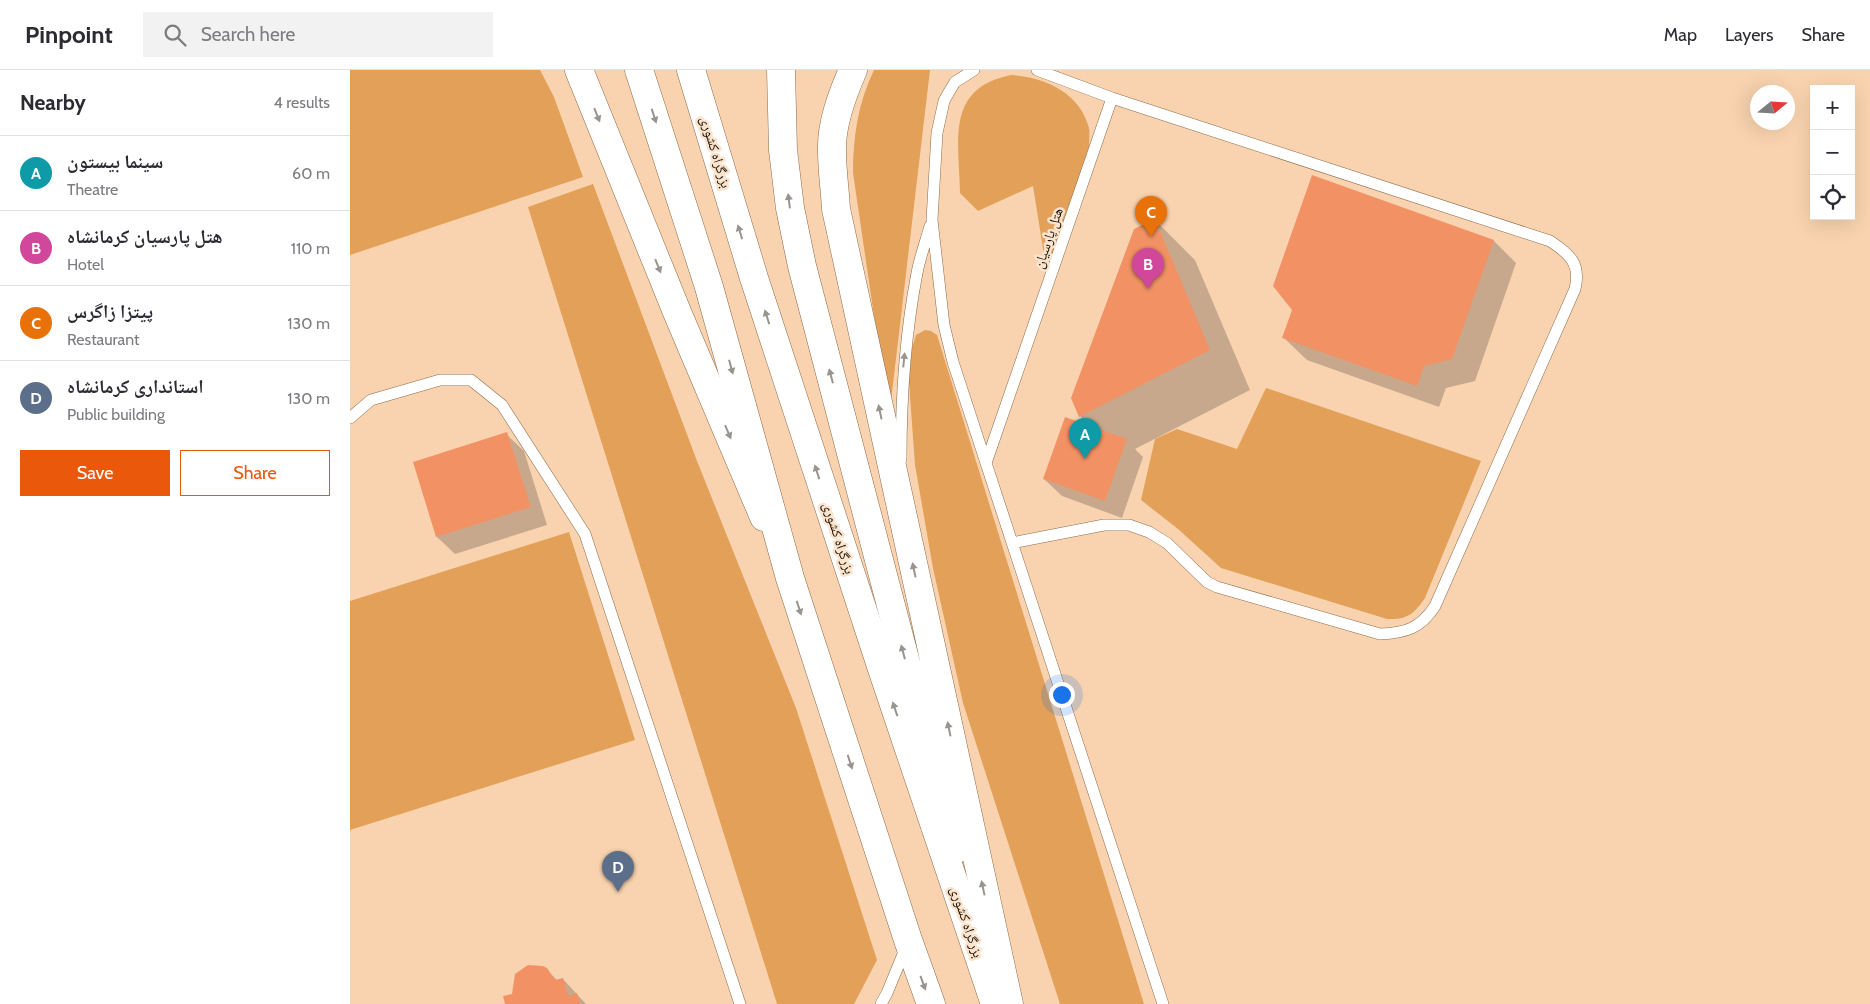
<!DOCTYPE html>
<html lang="en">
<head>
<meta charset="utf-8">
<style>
	:root { --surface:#fff; --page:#f2f2f3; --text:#2b2b33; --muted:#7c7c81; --line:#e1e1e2; --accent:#ea580c }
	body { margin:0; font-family:Cabin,"Noto Naskh Arabic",sans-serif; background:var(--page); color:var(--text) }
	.controls { position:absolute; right:15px; top:15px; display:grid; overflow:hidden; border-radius:0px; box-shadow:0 5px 20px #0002 }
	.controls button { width:45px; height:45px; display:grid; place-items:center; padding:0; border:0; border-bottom:1px solid var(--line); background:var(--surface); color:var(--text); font:25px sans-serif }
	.compass { position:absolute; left:1400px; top:15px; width:45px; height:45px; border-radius:50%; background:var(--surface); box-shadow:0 5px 20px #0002; rotate:72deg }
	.you { position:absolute; left:711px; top:624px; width:18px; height:18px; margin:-12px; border:4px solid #fff; border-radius:50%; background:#1a73e8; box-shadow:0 0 0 8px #1a73e833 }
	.badge { display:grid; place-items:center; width:32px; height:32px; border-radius:50%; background:var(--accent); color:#fff; font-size:16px; font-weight:700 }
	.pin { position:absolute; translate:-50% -41px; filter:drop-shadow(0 1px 2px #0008) }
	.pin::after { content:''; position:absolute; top:26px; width:18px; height:15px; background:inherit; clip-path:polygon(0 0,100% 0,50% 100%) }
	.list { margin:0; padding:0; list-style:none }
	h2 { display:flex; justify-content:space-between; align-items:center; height:65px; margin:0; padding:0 20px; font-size:21px }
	h2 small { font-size:16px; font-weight:400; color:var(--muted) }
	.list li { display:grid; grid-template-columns:32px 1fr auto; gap:15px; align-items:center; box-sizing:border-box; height:75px; padding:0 20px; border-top:1px solid var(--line) }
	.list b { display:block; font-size:19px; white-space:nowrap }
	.list p { margin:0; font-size:16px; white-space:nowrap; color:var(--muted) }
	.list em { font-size:16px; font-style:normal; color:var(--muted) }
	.actions { display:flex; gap:10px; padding:15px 20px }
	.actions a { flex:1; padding:11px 0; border:1px solid var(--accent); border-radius:0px; text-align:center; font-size:18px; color:var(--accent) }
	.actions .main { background:var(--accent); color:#fff }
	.icon { flex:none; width:28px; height:28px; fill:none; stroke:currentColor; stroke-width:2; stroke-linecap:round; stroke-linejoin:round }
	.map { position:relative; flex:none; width:1520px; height:934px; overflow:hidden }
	header { display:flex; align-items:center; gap:30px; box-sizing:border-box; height:70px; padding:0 25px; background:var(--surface); border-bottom:1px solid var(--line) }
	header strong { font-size:24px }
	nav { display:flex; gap:28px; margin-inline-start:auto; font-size:18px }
	.search { width:350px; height:45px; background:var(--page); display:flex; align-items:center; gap:12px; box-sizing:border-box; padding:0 18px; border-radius:0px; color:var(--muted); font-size:19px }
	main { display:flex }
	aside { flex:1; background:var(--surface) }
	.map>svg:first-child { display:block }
	.green { fill:#e3a058 }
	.shadow { fill:#0003 }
	.building { fill:#f29264 }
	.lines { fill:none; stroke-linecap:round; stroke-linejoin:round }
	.service-casing { stroke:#8c6b4a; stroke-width:12 }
	.primary-casing { stroke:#8c6b4a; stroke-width:29 }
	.trunk-casing { stroke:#8c6b4a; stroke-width:29 }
	.service { stroke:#fff; stroke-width:11 }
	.primary { stroke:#fff; stroke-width:28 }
	.trunk { stroke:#fff; stroke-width:28 }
	.oneway { fill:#9a948e }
	.labels { text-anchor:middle; stroke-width:5; stroke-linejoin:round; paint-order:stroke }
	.street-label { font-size:14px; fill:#1f1205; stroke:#fae4ce }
</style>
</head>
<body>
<header>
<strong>Pinpoint</strong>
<div class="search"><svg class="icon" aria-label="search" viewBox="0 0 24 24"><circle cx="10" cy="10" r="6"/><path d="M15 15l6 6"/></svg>Search here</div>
<nav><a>Map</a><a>Layers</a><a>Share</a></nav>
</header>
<main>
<aside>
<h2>Nearby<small>4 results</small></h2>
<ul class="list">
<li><span class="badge" style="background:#0f9aa8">A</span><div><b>سینما بیستون</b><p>Theatre</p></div><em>60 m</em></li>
<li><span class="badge" style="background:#d1479c">B</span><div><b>هتل پارسیان کرمانشاه</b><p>Hotel</p></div><em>110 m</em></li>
<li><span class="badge" style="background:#e8710a">C</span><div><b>پیتزا زاگرس</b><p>Restaurant</p></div><em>130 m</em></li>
<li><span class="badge" style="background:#5c6f8a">D</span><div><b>استانداری کرمانشاه</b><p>Public building</p></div><em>130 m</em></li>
</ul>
<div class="actions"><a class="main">Save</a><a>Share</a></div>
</aside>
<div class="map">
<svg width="1520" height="934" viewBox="0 0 1520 934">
	<rect width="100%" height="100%" fill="#f9d3af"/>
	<!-- green -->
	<path class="green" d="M 0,0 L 190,0 L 204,27 L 233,107 L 0,185 Z
		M 524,0 L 580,0 L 539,348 L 503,103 C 503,67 508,33 524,0 Z
		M 661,5 C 694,7 730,22 739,58 C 740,64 739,71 739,77 L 703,184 L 694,185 L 683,116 L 628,141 L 610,123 C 609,71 595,18 661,5 Z
		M 243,114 L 347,391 L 446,638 L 527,890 L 504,934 L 427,934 L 178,137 Z
		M 575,260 L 581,261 L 587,265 L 794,934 L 710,934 L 613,633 L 583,498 L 565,395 L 559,312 L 562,278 L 566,265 Z
		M 916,318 L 1131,391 L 1075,528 C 1064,544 1057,550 1037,549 L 871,498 L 828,459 L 791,430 L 805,369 L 827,359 L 887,379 Z
		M 219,462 L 285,670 L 0,760 L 0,531 Z"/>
	<!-- shadow -->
	<path class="shadow" d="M 805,150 L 845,190 L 900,320 L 785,379 L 793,387 L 772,448 L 712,426 L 694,409 L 742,358 L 730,346 Z
		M 1144,171 L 1166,193 L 1125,311 L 1096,318 L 1089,337 L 957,290 L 934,268 Z
		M 156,364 L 174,381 L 197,455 L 105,484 L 87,467 L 64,393 Z
		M 196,899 L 207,910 L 213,909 L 236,934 L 156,934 L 163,925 Z"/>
	<!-- building -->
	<path class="building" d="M 962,105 L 1144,170 L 1102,289 L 1074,296 L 1067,316 L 932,268 L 942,240 L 923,216 Z
		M 805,149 L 860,280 L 729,347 L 721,328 L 784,159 Z
		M 715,347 L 777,369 L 755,431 L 693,409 Z
		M 157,362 L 181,437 L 86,467 L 63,392 Z
		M 178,895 L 193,896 L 197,898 L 205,910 L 213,908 L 218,926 L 227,923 L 230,934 L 155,934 L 153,926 L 162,924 L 165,904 Z"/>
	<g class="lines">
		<defs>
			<path id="service" d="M 624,0 L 605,12 L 599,22 L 594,31 L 587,63 L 582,150 L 594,255 L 603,292 L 636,393 L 813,934
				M 0,348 L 21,330 L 90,310 L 121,310 L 152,335 L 235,464 L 390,934
				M 551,389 C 551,326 555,265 567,203 C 570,187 576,171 580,156
				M 636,393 L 762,28 L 687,0
				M 662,473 L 754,455 L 779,455 L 799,462 L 817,473 L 857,512 L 867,517 L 1030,564 C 1056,563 1071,558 1085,536 L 1225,219 C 1231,194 1220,184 1200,171 L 762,28
				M 531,934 L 537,923 L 556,877"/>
			<path id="primary" d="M 229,0 L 327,242 L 414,447
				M 431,0 L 433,80 L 440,138 L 452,196 L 605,780
				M 503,0 C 492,25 481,54 482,81 C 482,101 485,120 486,139 L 659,934"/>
			<path id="trunk" d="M 289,0 L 359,217 L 440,508 L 558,870 L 581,934
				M 341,0 L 404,208 L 532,599 L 645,934"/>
		</defs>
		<!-- service casing -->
		<use href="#service" class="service-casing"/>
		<!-- primary casing -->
		<use href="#primary" class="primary-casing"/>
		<!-- trunk casing -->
		<use href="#trunk" class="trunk-casing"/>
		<!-- service -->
		<use href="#service" class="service"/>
		<!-- primary -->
		<use href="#primary" class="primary"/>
		<!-- trunk -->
		<use href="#trunk" class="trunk"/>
	</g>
	<!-- one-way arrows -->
	<defs><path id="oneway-solid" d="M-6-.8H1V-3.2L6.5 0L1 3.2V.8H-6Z" transform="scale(1.25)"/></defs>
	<g class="oneway">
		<use href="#oneway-solid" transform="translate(247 45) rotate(68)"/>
		<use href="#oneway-solid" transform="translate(304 46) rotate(72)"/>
		<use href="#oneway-solid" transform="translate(439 131) rotate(-97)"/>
		<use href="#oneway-solid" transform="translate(390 162) rotate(-107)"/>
		<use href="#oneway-solid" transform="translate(308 196) rotate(68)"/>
		<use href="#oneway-solid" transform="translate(417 247) rotate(-108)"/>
		<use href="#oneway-solid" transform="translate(554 290) rotate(-84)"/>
		<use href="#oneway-solid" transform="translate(381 297) rotate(75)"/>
		<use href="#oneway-solid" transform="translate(481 306) rotate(-105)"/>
		<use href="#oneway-solid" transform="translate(530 342) rotate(-102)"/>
		<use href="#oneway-solid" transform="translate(378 362) rotate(67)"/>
		<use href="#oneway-solid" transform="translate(467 402) rotate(-108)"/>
		<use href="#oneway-solid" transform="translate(564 500) rotate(-102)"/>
		<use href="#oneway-solid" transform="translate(449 538) rotate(72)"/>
		<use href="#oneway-solid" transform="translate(553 582) rotate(-105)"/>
		<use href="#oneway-solid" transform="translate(545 639) rotate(-109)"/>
		<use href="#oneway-solid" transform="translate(599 659) rotate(-102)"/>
		<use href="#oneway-solid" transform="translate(500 692) rotate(72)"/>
		<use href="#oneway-solid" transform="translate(633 818) rotate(-102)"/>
		<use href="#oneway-solid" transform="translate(573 913) rotate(70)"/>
	</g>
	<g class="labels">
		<!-- street labels -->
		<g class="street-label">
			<text transform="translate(366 82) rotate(73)" y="5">بزرگراه کشوری</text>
			<text transform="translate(698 168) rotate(-71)" y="5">هتل پارسیان</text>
			<text transform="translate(489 468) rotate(72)" y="5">بزرگراه کشوری</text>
			<text transform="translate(617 852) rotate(71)" y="5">بزرگراه کشوری</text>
		</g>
	</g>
</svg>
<div class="controls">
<button>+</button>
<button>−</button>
<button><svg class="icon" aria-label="locate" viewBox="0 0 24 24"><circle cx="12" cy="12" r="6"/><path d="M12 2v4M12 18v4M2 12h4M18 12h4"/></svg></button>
</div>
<svg class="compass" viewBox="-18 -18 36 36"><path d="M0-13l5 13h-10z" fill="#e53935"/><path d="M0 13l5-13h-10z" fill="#7c7c81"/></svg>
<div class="you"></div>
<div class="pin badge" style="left:735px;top:389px;background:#0f9aa8">A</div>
<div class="pin badge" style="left:798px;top:219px;background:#d1479c">B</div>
<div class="pin badge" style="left:801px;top:167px;background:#e8710a">C</div>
<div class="pin badge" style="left:268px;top:822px;background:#5c6f8a">D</div>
</div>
</main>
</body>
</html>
